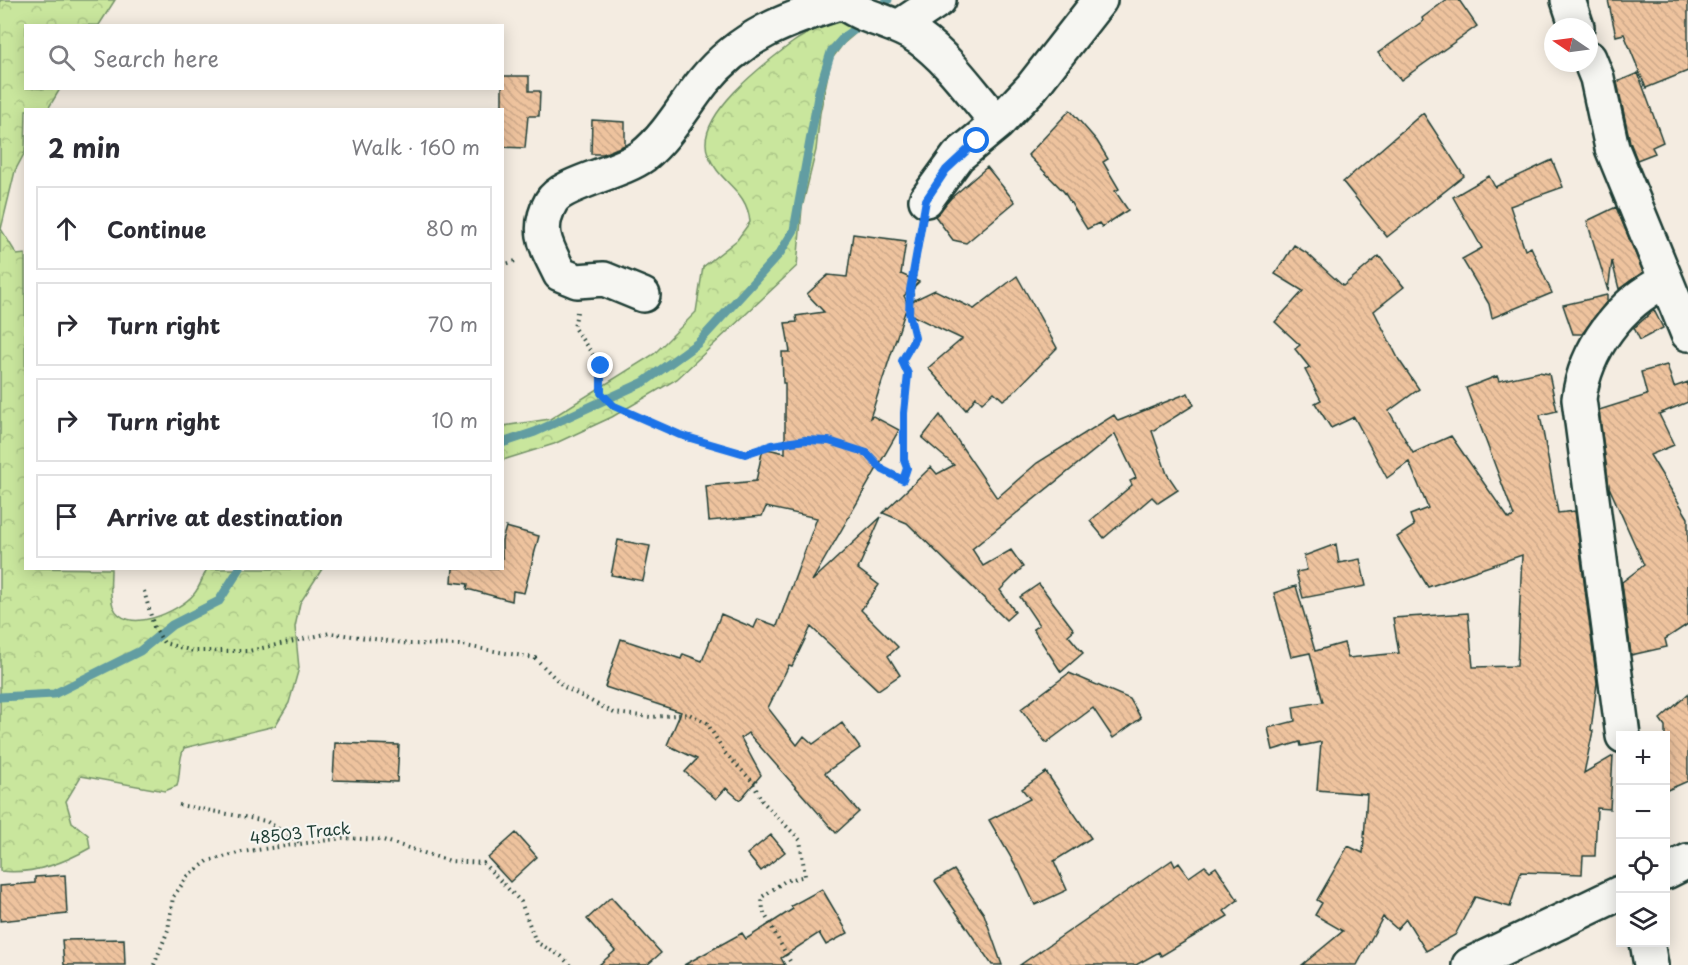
<!DOCTYPE html>
<html lang="en">
<head>
<meta charset="utf-8">
<style>
	:root { --surface:#fff; --page:#f7f7f7; --text:#2b2b33; --muted:#7c7c81; --line:#e1e1e2 }
	body { margin:0; font-family:"Playpen Sans",sans-serif; background:var(--page); color:var(--text) }
	.controls { position:absolute; right:18px; bottom:18px; display:grid; overflow:hidden; border-radius:0px; box-shadow:0 3px 15px #0003 }
	.controls button { width:54px; height:54px; display:grid; place-items:center; padding:0; border:0; border-bottom:2px solid var(--line); background:var(--surface); color:var(--text); font:30px sans-serif }
	.compass { position:absolute; left:1544px; top:18px; width:54px; height:54px; border-radius:50%; background:var(--surface); box-shadow:0 3px 15px #0003; rotate:283deg }
	.stop { position:absolute; width:18px; height:18px; margin:-14px; border:4px solid #1a73e8; border-radius:50%; background:#fff }
	.stop.end { background:#1a73e8; border-color:#fff; box-shadow:0 2px 6px #0008 }
	.list { margin:0; padding:0; list-style:none }
	h2 { display:flex; justify-content:space-between; align-items:center; height:78px; margin:0; padding:0 24px; font-size:26px }
	h2 small { font-size:20px; font-weight:400; color:var(--muted) }
	.list li { display:grid; grid-template-columns:39px 1fr auto; gap:18px; align-items:center; box-sizing:border-box; height:84px; margin:0 12px 12px; padding:0 12px; border:2px solid var(--line); border-radius:0px }
	.list b { display:block; font-size:22px; white-space:nowrap }
	.list em { font-size:20px; font-style:normal; color:var(--muted) }
	.icon { flex:none; width:33px; height:33px; fill:none; stroke:currentColor; stroke-width:2; stroke-linecap:round; stroke-linejoin:round }
	.map { position:relative; flex:none; width:1688px; height:965px; overflow:hidden }
	.search { position:absolute; background:var(--surface); box-shadow:0 3px 15px #0003; left:24px; top:24px; width:480px; height:66px; display:flex; align-items:center; gap:15px; box-sizing:border-box; padding:0 21px; border-radius:0px; color:var(--muted); font-size:22px }
	.panel { position:absolute; background:var(--surface); box-shadow:0 3px 15px #0003; left:24px; top:108px; width:480px; height:462px; border-radius:0px }
	.map>svg:first-child { display:block }
	.forest { fill:url(#forest-crowns); stroke:#749268; stroke-width:1.5 }
	.lines { fill:none; stroke-linecap:round; stroke-linejoin:round }
	.stream { stroke:#629da2; stroke-width:9 }
	.building { fill:url(#building-back-hatch); stroke:#1f3d34; stroke-width:1.5 }
	.minor-casing { stroke:#1f3d34; stroke-width:38 }
	.path { stroke:#1f3d34; stroke-width:4; stroke-dasharray:1.5 4.5; stroke-linecap:butt }
	.minor { stroke:#f6f6f2; stroke-width:33 }
	.route { stroke:#1a73e8; stroke-width:8 }
	.labels { text-anchor:middle; stroke-width:4.5; stroke-linejoin:round; paint-order:stroke }
	.street-label { font-size:16px; fill:#1f3d34; stroke:#f6f6f2 }
</style>
</head>
<body>
<div class="map">
<svg width="1688" height="965" viewBox="0 0 1688 965">
	<defs>
		<pattern id="forest-crowns" width="20" height="18" patternUnits="userSpaceOnUse" patternTransform="scale(1.5)"><rect width="20" height="18" fill="#c9e69d"/><path d="M2 6a3 3 0 1 1 6 0M12 15a3 3 0 1 1 6 0" fill="none" stroke="#acc688"/></pattern>
		<pattern id="building-back-hatch" width="6" height="6" patternUnits="userSpaceOnUse" patternTransform="scale(1.5)"><rect width="6" height="6" fill="#eec39e"/><path d="M-1 5l2 2M0 0l6 6M5-1l2 2" fill="none" stroke="#cca889"/></pattern>
	</defs>
	<rect width="100%" height="100%" fill="#f4ece1"/>
	<filter id="ink" filterUnits="userSpaceOnUse"><feTurbulence type="fractalNoise" baseFrequency=".0167" numOctaves="2"/><feDisplacementMap in="SourceGraphic" scale="12" xChannelSelector="R" yChannelSelector="G"/><feConvolveMatrix kernelMatrix="1 2 1 2 8 2 1 2 1" color-interpolation-filters="sRGB"/></filter>
	<g filter="url(#ink)">
		<!-- forest -->
		<path class="forest" d="M 0,0 L 115,0 L 99,25 L 26,26 L 26,88 L 60,89 L 48,109 L 26,110 L 25,152 L 15,171 L 1,229 L 17,255 L 25,254 L 26,568 L 111,569 C 111,581 109,594 113,606 C 125,637 180,611 194,594 C 200,587 203,576 207,569 L 322,569 L 300,603 L 295,627 L 299,668 L 289,703 L 275,726 L 184,748 C 178,761 181,772 177,786 L 165,791 L 81,776 L 66,801 L 72,822 L 88,835 L 90,848 C 62,864 32,875 0,871 Z
			M 841,18 L 855,26 L 856,33 L 843,44 L 831,60 L 820,113 L 816,150 L 802,208 L 797,266 L 677,379 L 612,417 L 554,444 L 503,460 L 503,426 L 550,419 L 654,354 L 696,312 L 703,267 L 737,240 L 750,222 C 747,188 719,184 708,154 C 693,117 765,63 792,43 C 806,32 825,26 841,18 Z"/>
		<g class="lines">
			<!-- stream -->
			<path class="stream" d="M 875,13 L 888,0
				M 502,443 L 535,432 L 644,382 L 698,343 L 780,253 L 794,230 L 819,91 L 831,52 L 845,36 L 865,22
				M 0,697 L 54,694 L 140,651 L 172,625 L 219,601 L 240,568"/>
		</g>
		<!-- building -->
		<path class="building" d="M 1446,0 L 1459,0 L 1477,26 L 1401,80 L 1378,53 L 1423,21 L 1422,18 Z
			M 1608,0 L 1688,0 L 1688,71 L 1646,88 L 1624,34 L 1616,36 Z
			M 1638,73 L 1663,142 L 1652,147 L 1655,153 L 1637,160 L 1630,142 L 1617,82 Z
			M 502,76 L 529,76 L 529,91 L 540,91 L 539,116 L 528,116 L 525,148 L 502,147 Z
			M 1070,110 L 1097,141 L 1108,159 L 1103,162 L 1119,189 L 1115,191 L 1128,210 L 1102,227 L 1099,223 L 1087,229 L 1064,192 L 1028,155 Z
			M 1423,113 L 1464,176 L 1387,237 L 1343,182 Z
			M 592,120 L 625,122 L 625,145 L 603,154 L 591,154 Z
			M 1552,160 L 1563,187 L 1510,206 L 1525,250 L 1531,247 L 1552,293 L 1492,318 L 1489,304 L 1462,259 L 1482,248 L 1453,197 L 1489,176 L 1495,187 Z
			M 987,167 L 1015,202 L 966,243 L 953,240 L 935,216 L 951,198 Z
			M 1616,207 L 1643,272 L 1619,289 L 1612,261 L 1608,291 L 1587,221 Z
			M 853,234 L 906,241 L 901,274 L 919,282 L 904,296 L 908,303 L 935,290 L 974,309 L 1017,276 L 1057,348 L 1013,393 L 1003,400 L 994,392 L 982,403 L 976,397 L 966,410 L 928,368 L 962,339 L 905,312 L 870,418 L 873,416 L 899,430 L 812,581 L 881,517 L 858,569 L 879,585 L 861,610 L 898,647 L 888,656 L 900,675 L 878,690 L 811,627 L 792,666 L 789,665 L 768,708 L 797,745 L 804,736 L 813,744 L 842,723 L 860,748 L 825,773 L 859,812 L 836,833 L 748,733 L 741,738 L 761,775 L 740,800 L 726,788 L 716,799 L 685,772 L 697,759 L 667,745 L 681,712 L 605,687 L 621,639 L 681,659 L 683,654 L 702,661 L 721,614 L 754,628 L 758,619 L 777,626 L 817,518 L 766,507 L 762,516 L 709,521 L 706,486 L 756,481 L 763,448 L 785,453 L 785,383 L 783,383 L 782,352 L 790,352 L 785,323 L 797,322 L 796,316 L 824,312 L 807,294 L 828,275 L 847,277 Z
			M 1294,245 L 1308,254 L 1343,286 L 1379,256 L 1404,287 L 1374,311 L 1399,360 L 1419,389 L 1389,411 L 1413,453 L 1451,436 L 1509,519 L 1514,516 L 1466,388 L 1497,376 L 1499,381 L 1539,372 L 1549,374 L 1557,411 L 1540,415 L 1558,513 L 1575,511 L 1597,683 L 1591,730 L 1593,731 L 1584,773 L 1613,756 L 1610,809 L 1597,808 L 1595,856 L 1583,856 L 1582,874 L 1521,872 L 1510,907 L 1475,897 L 1455,935 L 1426,951 L 1406,919 L 1397,929 L 1383,917 L 1357,965 L 1302,965 L 1343,931 L 1315,915 L 1322,903 L 1317,900 L 1348,846 L 1363,853 L 1367,794 L 1317,790 L 1321,742 L 1301,746 L 1300,742 L 1273,750 L 1268,728 L 1295,721 L 1293,707 L 1323,702 L 1310,653 L 1291,657 L 1274,593 L 1296,586 L 1315,651 L 1344,643 L 1348,658 L 1399,653 L 1393,618 L 1468,613 L 1473,667 L 1517,666 L 1522,555 L 1428,587 L 1397,537 L 1414,526 L 1410,515 L 1428,508 L 1409,462 L 1387,478 L 1354,417 L 1331,428 L 1315,403 L 1321,400 L 1305,370 L 1310,368 L 1295,349 L 1300,345 L 1275,322 L 1303,291 L 1275,274 Z
			M 1607,295 L 1607,301 L 1582,334 L 1573,334 L 1563,305 Z
			M 1654,310 L 1663,328 L 1640,340 L 1634,328 Z
			M 1667,365 L 1674,387 L 1688,382 L 1688,402 L 1659,414 L 1674,445 L 1650,455 L 1688,518 L 1688,624 L 1665,639 L 1667,647 L 1631,655 L 1622,582 L 1644,565 L 1609,487 L 1599,410 L 1647,395 L 1641,372 Z
			M 1188,393 L 1194,405 L 1152,431 L 1167,474 L 1178,490 L 1158,503 L 1152,497 L 1104,538 L 1090,521 L 1132,485 L 1130,481 L 1136,478 L 1115,434 L 972,549 L 983,566 L 1011,550 L 1023,567 L 1000,590 L 1015,612 L 1006,620 L 907,523 L 883,513 L 931,467 L 937,474 L 954,465 L 922,438 L 940,415 L 997,498 L 1037,463 L 1114,415 L 1118,421 Z
			M 506,527 L 539,536 L 524,593 L 513,591 L 512,601 L 467,589 L 468,584 L 452,582 L 453,568 L 502,568 L 502,540 Z
			M 618,540 L 650,546 L 643,581 L 611,575 Z
			M 1336,544 L 1339,563 L 1360,559 L 1366,586 L 1303,598 L 1296,572 L 1307,570 L 1304,556 Z
			M 1039,584 L 1074,630 L 1068,635 L 1083,653 L 1061,672 L 1033,629 L 1039,625 L 1020,597 Z
			M 1069,673 L 1130,699 L 1141,718 L 1113,738 L 1093,708 L 1046,743 L 1021,709 Z
			M 1688,694 L 1688,781 L 1665,791 L 1665,726 L 1660,719 Z
			M 335,743 L 399,745 L 397,782 L 333,780 Z
			M 1046,772 L 1091,838 L 1054,861 L 1067,890 L 1035,905 L 1019,871 L 989,820 L 1030,799 L 1022,789 Z
			M 516,833 L 537,857 L 510,882 L 488,858 Z
			M 771,835 L 785,852 L 761,871 L 747,854 Z
			M 1172,860 L 1175,866 L 1179,863 L 1189,877 L 1205,866 L 1210,871 L 1216,867 L 1238,900 L 1224,911 L 1228,916 L 1161,956 L 1159,952 L 1136,965 L 1020,965 Z
			M 954,870 L 984,914 L 1002,965 L 992,965 L 935,881 Z
			M 65,875 L 67,914 L 0,921 L 0,886 L 35,883 L 35,877 Z
			M 822,889 L 848,933 L 826,945 L 819,933 L 781,958 L 785,965 L 684,965 L 742,933 L 746,939 L 793,909 L 791,906 Z
			M 611,897 L 661,953 L 647,965 L 599,965 L 615,951 L 587,919 Z
			M 124,939 L 125,965 L 64,965 L 62,940 Z"/>
		<g class="lines">
			<defs>
				<path id="minor" d="M 840,0 C 863,19 895,21 919,38 C 950,60 973,95 998,123
					M 1568,0 L 1577,27
					M 900,26 L 939,0
					M 1589,58 L 1597,78 L 1612,148 L 1688,334
					M 926,200 L 958,156 L 998,123 L 1032,87 L 1100,0
					M 643,295 L 604,279 L 577,281 L 560,274 C 547,247 535,231 551,202 C 561,183 620,173 643,156 C 667,137 684,106 703,82 C 741,35 787,19 842,2
					M 1623,736 L 1579,399 C 1585,350 1620,302 1666,281
					M 1666,872 L 1688,861
					M 1647,942 L 1651,965
					M 1469,965 L 1620,893"/>
			</defs>
			<!-- minor casing -->
			<use href="#minor" class="minor-casing"/>
			<!-- path -->
			<path class="path" d="M 502,265 L 519,260
				M 577,312 L 574,328 L 601,366 L 601,394 L 614,406 L 680,435 L 745,454 L 772,445 L 805,440 L 829,441 L 866,453 L 883,470 L 903,480 L 907,468 L 904,461 L 904,413 L 908,374 L 902,361 L 915,338 L 909,313 L 921,229
				M 144,591 L 154,627 L 164,643 L 193,651 L 249,651 L 330,633 L 410,644 L 459,645 L 535,658 L 564,687 L 614,713 L 651,717 L 689,714 L 707,723 L 725,753 L 752,781 L 762,801 L 800,840 L 805,876 L 785,881 L 762,897 L 763,911 L 792,965
				M 179,805 L 266,821 L 301,843
				M 154,965 L 168,930 L 173,897 L 188,876 L 208,861 L 242,852 L 343,838 L 383,840 L 450,861 L 483,863 L 521,902 L 536,942 L 561,956 L 570,965"/>
			<!-- minor -->
			<use href="#minor" class="minor"/>
		</g>
	</g>
	<g class="lines" filter="url(#ink)">
		<!-- route -->
		<path class="route" d="M 601,366 L 601,393 L 614,406 L 680,435 L 745,454 L 772,445 L 805,440 L 829,441 L 867,453 L 883,470 L 903,480 L 907,468 L 904,460 L 904,413 L 908,374 L 902,361 L 915,338 L 909,313 L 910,290 L 926,200 L 946,170 L 977,141"/>
	</g>
	<g class="labels">
		<!-- street labels -->
		<g class="street-label">
			<text transform="translate(300 833) rotate(-6)" y="6">48503 Track</text>
		</g>
	</g>
</svg>
<div class="controls">
<button>+</button>
<button>−</button>
<button><svg class="icon" aria-label="locate" viewBox="0 0 24 24"><circle cx="12" cy="12" r="6"/><path d="M12 2v4M12 18v4M2 12h4M18 12h4"/></svg></button>
<button><svg class="icon" aria-label="layers" viewBox="0 0 24 24"><path d="M12 4l9 5-9 5-9-5zM3 14l9 5 9-5"/></svg></button>
</div>
<svg class="compass" viewBox="-18 -18 36 36"><path d="M0-13l5 13h-10z" fill="#e53935"/><path d="M0 13l5-13h-10z" fill="#7c7c81"/></svg>
<div class="stop" style="left:977px;top:141px"></div>
<div class="stop end" style="left:601px;top:366px"></div>
<div class="search"><svg class="icon" aria-label="search" viewBox="0 0 24 24"><circle cx="10" cy="10" r="6"/><path d="M15 15l6 6"/></svg>Search here</div>
<section class="panel">
<h2>2 min<small>Walk · 160 m</small></h2>
<ul class="list">
<li><svg class="icon" aria-label="ahead" viewBox="0 0 24 24"><path d="M12 20V5M6 11l6-6 6 6"/></svg><div><b>Continue</b></div><em>80 m</em></li>
<li><svg class="icon" aria-label="right" viewBox="0 0 24 24"><path d="M7 20v-9h11M14 6l5 5-5 5"/></svg><div><b>Turn right</b></div><em>70 m</em></li>
<li><svg class="icon" aria-label="right" viewBox="0 0 24 24"><path d="M7 20v-9h11M14 6l5 5-5 5"/></svg><div><b>Turn right</b></div><em>10 m</em></li>
<li><svg class="icon" aria-label="arrive" viewBox="0 0 24 24"><path d="M6 21V4h12l-3 4 3 4H6"/></svg><div><b>Arrive at destination</b></div></li>
</ul>
</section>
</div>
</body>
</html>
